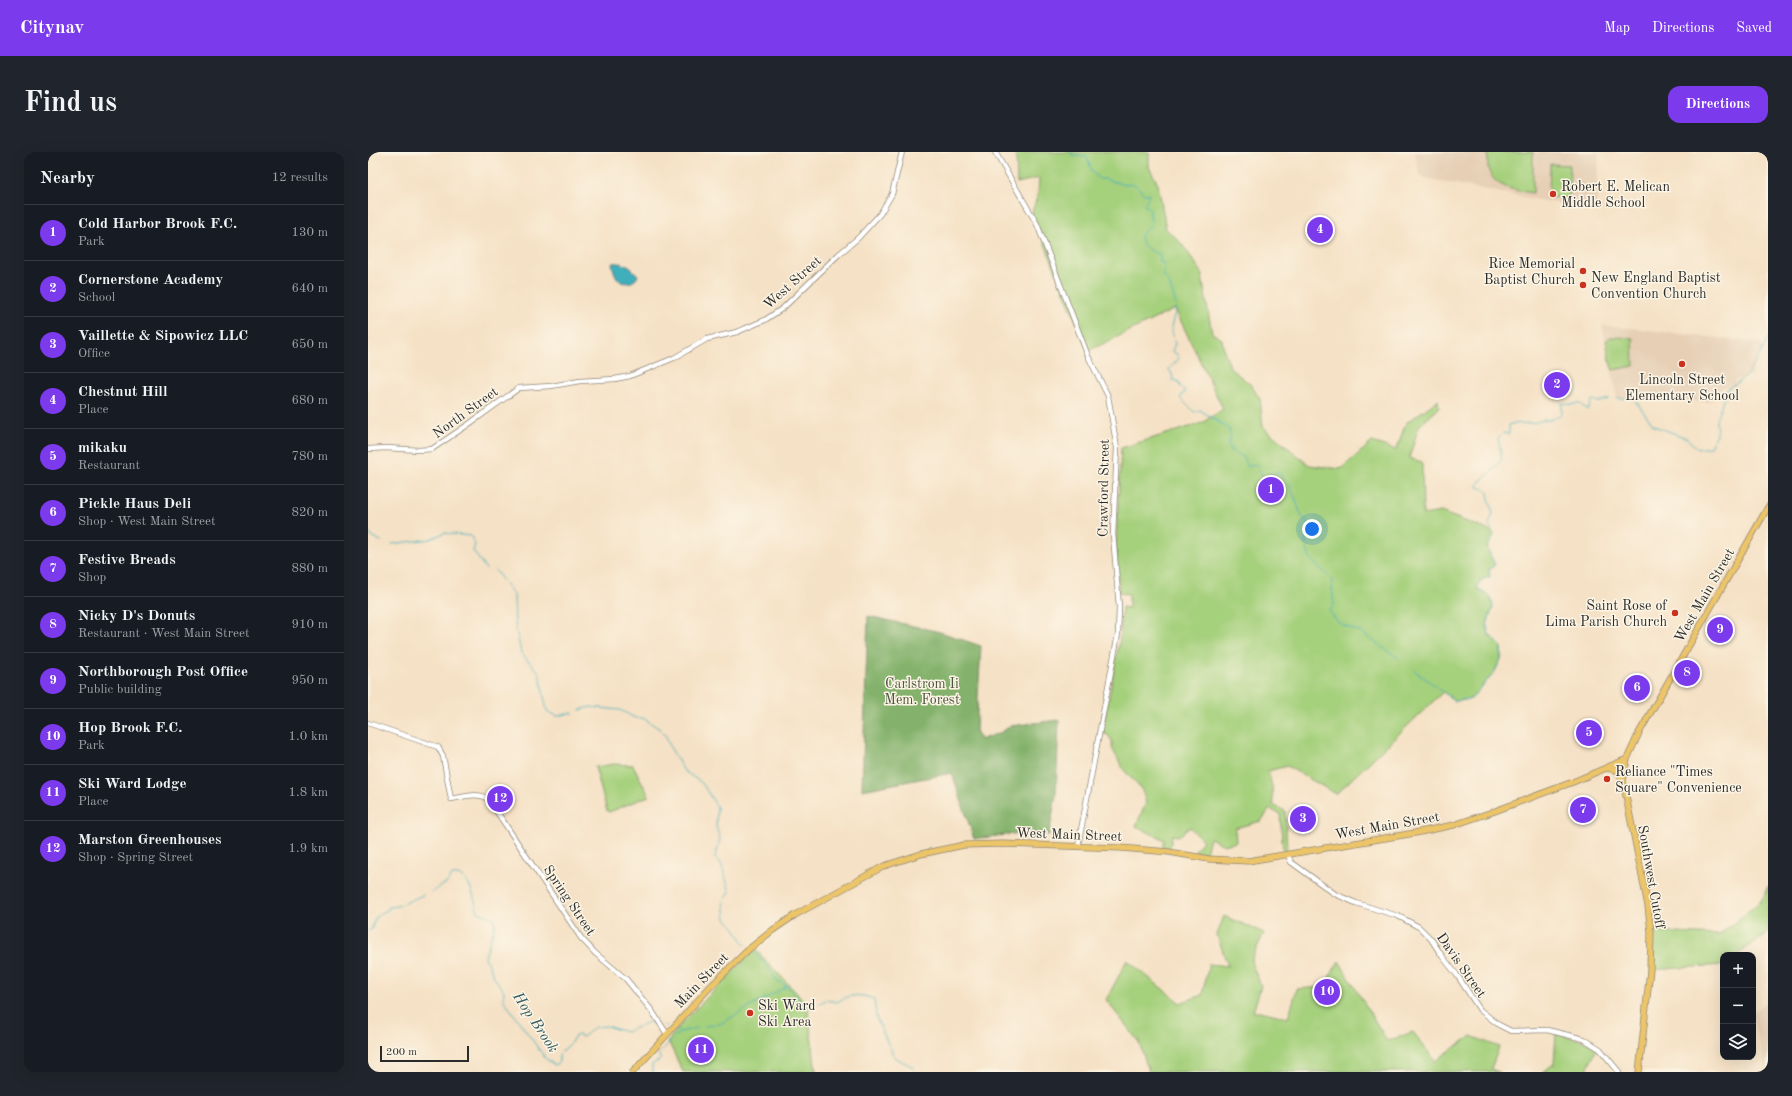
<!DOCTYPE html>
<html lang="en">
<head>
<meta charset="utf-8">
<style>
	:root { --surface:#171b24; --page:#20242c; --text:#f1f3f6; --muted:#9ea1a6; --line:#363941; --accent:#7c3aed }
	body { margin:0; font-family:"Old Standard TT",serif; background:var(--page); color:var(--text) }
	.controls { position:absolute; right:12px; bottom:12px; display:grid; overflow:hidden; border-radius:8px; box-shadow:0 4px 16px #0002 }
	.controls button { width:36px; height:36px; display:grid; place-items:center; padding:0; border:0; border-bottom:1px solid var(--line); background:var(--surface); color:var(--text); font:20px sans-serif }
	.scale { position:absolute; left:12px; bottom:10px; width:89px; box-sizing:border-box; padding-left:4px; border:2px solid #2b2b2b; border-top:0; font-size:11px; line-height:14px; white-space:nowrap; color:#2b2b2b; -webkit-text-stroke:3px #fcf5e5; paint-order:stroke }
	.you { position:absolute; left:944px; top:377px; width:14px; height:14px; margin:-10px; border:3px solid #fff; border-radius:50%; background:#1a73e8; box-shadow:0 0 0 6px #1a73e833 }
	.badge { display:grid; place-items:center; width:26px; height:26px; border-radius:50%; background:var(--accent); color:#fff; font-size:13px; font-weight:700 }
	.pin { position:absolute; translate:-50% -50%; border:2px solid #fff; box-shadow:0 1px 4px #0006 }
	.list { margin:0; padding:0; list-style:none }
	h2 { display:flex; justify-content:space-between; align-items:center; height:52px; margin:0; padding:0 16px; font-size:17px }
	h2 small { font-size:13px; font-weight:400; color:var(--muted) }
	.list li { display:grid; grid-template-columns:26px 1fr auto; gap:12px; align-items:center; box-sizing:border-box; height:56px; padding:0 16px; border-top:1px solid var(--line) }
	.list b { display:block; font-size:15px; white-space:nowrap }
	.list p { margin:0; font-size:13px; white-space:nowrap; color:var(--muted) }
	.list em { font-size:13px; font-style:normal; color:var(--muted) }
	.icon { flex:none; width:22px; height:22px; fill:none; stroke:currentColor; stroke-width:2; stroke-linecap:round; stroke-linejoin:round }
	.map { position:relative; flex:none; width:1400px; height:920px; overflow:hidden; border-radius:12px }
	header { display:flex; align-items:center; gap:24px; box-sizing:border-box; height:56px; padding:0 20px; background:var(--accent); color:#fff }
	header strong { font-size:19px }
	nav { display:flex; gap:22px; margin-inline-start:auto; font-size:14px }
	.intro { display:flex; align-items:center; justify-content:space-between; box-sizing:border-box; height:96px; padding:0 24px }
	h1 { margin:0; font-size:28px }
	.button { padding:10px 18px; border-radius:12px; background:var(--accent); color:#fff; font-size:14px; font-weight:700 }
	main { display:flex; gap:24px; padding:0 24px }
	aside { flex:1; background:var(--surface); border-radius:12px; box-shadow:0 4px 16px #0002 }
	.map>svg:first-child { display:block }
	.built { fill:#e6cfb5 }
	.green { fill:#a5d07c; stroke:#687e54 }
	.forest { fill:#84b26c; stroke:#586e4c }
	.water { fill:#40afbc; stroke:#366d74 }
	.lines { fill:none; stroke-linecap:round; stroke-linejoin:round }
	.stream { stroke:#40afbc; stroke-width:1 }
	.minor-casing { stroke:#908678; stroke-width:6 }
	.major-casing { stroke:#908678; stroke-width:7 }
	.minor { stroke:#fff; stroke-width:4.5 }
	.major { stroke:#edc569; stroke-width:5.5 }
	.poi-dot { fill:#c8321e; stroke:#fcf5e5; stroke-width:1.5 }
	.labels { text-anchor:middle; stroke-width:3; stroke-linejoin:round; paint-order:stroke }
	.poi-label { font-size:14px; fill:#2b2b2b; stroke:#fcf5e5; text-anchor:start }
	.street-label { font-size:14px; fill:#2b2b2b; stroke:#fcf5e5 }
	.park-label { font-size:14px; fill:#4a543f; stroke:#fcf5e5 }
	.water-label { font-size:15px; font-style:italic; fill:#32595e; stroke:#fcf5e5 }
</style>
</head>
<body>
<header>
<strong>Citynav</strong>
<nav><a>Map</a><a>Directions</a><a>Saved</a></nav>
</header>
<div class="intro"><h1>Find us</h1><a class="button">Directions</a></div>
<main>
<aside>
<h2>Nearby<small>12 results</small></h2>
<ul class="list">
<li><span class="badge">1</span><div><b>Cold Harbor Brook F.C.</b><p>Park</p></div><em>130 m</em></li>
<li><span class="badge">2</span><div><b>Cornerstone Academy</b><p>School</p></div><em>640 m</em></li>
<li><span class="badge">3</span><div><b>Vaillette &amp; Sipowicz LLC</b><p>Office</p></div><em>650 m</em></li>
<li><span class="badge">4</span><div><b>Chestnut Hill</b><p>Place</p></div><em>680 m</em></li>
<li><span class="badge">5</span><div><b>mikaku</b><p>Restaurant</p></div><em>780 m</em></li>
<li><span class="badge">6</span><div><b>Pickle Haus Deli</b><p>Shop · West Main Street</p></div><em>820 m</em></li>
<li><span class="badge">7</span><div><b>Festive Breads</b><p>Shop</p></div><em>880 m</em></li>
<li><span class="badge">8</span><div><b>Nicky D's Donuts</b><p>Restaurant · West Main Street</p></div><em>910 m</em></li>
<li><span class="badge">9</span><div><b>Northborough Post Office</b><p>Public building</p></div><em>950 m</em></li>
<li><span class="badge">10</span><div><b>Hop Brook F.C.</b><p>Park</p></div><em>1.0 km</em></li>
<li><span class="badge">11</span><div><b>Ski Ward Lodge</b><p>Place</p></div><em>1.8 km</em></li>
<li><span class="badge">12</span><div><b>Marston Greenhouses</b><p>Shop · Spring Street</p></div><em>1.9 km</em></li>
</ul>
</aside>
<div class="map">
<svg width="1400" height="920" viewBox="0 0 1400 920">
	<rect width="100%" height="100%" fill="#fcf5e5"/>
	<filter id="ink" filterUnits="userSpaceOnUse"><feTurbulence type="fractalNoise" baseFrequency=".025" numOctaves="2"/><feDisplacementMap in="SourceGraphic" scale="8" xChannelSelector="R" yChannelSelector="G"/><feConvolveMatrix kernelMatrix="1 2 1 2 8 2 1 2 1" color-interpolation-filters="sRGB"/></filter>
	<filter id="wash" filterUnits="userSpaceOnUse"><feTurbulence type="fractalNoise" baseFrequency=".012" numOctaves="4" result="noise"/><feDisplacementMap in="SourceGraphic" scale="16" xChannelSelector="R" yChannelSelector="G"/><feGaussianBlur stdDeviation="0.9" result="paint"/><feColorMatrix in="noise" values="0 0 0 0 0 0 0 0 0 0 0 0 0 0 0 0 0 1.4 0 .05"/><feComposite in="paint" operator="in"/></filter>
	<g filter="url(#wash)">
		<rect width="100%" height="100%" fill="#f5e1c5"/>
		<!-- built -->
		<path class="built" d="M 1047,0 L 1231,0 L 1228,59 L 1052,25 Z
			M 1234,173 L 1393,191 L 1395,198 L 1385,213 L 1384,224 L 1366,228 L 1367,235 L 1353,236 L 1350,245 L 1343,248 L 1341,250 L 1313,248 L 1307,250 L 1284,245 L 1252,246 L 1249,245 Z
			M 1400,849 L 1400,920 L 1385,870 L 1385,861 Z"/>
		<!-- green -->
		<path class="green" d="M 648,0 L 781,0 L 781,15 L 790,32 L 798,77 L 813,91 L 833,119 L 844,181 L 854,187 L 856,199 L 863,217 L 882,232 L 892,247 L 895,275 L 941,313 L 973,317 L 1004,290 L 1028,298 L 1038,271 L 1070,248 L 1071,256 L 1051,274 L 1041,306 L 1054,310 L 1055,363 L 1073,360 L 1125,380 L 1126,383 L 1119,396 L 1127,413 L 1121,418 L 1122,425 L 1113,428 L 1109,436 L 1122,444 L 1125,454 L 1119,473 L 1121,483 L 1133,494 L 1133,507 L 1126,521 L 1103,547 L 1087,549 L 1075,540 L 968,642 L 919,614 L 900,619 L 904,634 L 905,653 L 917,659 L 919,698 L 915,699 L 912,662 L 902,657 L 893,669 L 867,676 L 868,690 L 856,693 L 842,686 L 838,701 L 826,699 L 835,689 L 822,675 L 811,684 L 804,683 L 802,696 L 794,694 L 796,688 C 787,682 777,680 768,674 L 778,651 L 774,638 L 755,617 L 744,596 L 744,589 L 740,583 L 734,581 L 752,486 L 754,455 L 761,456 L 761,442 L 751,441 L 748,390 L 753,296 L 834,271 L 855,257 L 807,157 L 720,199 L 664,60 L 670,42 L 671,26 L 649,31 Z
			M 1120,0 L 1165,0 L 1165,41 C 1150,39 1127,36 1121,19 C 1119,14 1120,6 1120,0 Z
			M 1182,12 L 1202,13 L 1201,46 L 1181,45 Z
			M 1242,185 L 1265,186 L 1266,214 L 1245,218 L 1243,214 L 1238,189 Z
			M 246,612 L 265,613 L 281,644 L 241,660 L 239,659 L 227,615 Z
			M 1400,734 L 1400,781 L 1369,803 L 1355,803 L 1355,813 L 1282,818 L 1283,780 L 1351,783 L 1394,748 Z
			M 856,764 L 896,781 L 884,806 L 885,815 L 893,834 L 885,860 L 897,860 L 920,866 L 929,837 L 955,835 L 971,809 L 1019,889 L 1045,880 L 1067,909 L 1103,884 L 1131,895 L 1123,917 L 1131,920 L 781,920 L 771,890 L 738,848 L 759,808 L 812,851 L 834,843 L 841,812 L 860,814 L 849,783 Z
			M 387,797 L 439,852 L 448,920 L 315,920 L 300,889 L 315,870 Z
			M 1188,881 L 1215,889 L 1229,896 L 1218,920 L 1174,920 L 1186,912 Z"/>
		<!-- forest -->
		<path class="forest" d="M 500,464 L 572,480 L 613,494 L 608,578 L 612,588 L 634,580 L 642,574 L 691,568 L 688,643 L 681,683 L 662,680 L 606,687 L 584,621 L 494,638 Z"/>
		<!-- water -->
		<path class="water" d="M 244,111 C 257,110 262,115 270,123 C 269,130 258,133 252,129 C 247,125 245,117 244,111 Z"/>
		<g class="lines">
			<!-- stream -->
			<path class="stream" d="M 703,0 L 705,4 L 719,5 L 724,20 L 731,27 L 737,27 L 757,33 L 762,32 L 768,33 L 776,42 L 781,42 L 779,49 L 776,53 L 782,57 L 782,64 L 784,72 L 772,84 C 772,94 784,100 792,102 L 792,110 L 796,111 L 796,125 L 800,128 L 808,152 L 807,161 L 803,175 L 807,192 L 804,199 L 810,203 L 811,207 L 801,217 L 804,222 L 805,228 L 810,229 L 813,236 L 817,239 L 812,246 L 826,260 L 832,258 L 861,277 L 863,287 L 860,290 L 862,298 L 875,305 L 880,315 L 888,312 L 895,325 L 910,320 L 922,333 L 934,365 L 938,368 L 941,382 L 937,389 L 942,407 L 963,426 L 966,453 L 961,459 L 972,472 L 994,481 L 1030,506
				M 1249,246 L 1266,247 L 1286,274 L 1319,286 L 1329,297 L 1342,295 L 1349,282 L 1348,268 L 1359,237 C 1382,225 1390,208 1400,186
				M 0,379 L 3,384 L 13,389
				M 24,392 L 62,387 L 76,381 L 103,384 L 107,393 L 105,399 L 118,417
				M 127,418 L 146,443 L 147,471 L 153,501 L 171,520 L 179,559 L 189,564 L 205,561
				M 1046,518 L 1087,549 L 1103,547 L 1126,521 L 1133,507 L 1133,494 L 1121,482 L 1119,473 L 1125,454 L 1122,444 L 1109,436 L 1113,428 L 1122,425 L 1121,417 L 1127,413 L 1119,396 L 1126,383 L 1121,372 L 1125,362 L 1119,338 L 1110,335 L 1111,330 L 1124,319 L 1134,307 L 1130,286 L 1135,281 L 1141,282 L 1141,272 L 1165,271 L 1176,268 L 1182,268 L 1194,263 L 1194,251 L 1203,253 L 1210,251 L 1220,258 L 1224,248 L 1231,250 L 1241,247
				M 212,558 L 223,555 L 252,558 L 267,566 L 275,566 L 292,577 L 298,584 L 302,595 L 316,619 L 334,631 L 349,655 L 348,674 L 352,687 L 347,707 L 353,711 L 362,740 L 356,749 L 358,767 L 366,775 L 377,793
				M 63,740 L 79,731 L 84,723 C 102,720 106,747 110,760 L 126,766 L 127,773 L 117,805 L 126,825 L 136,839 L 135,847 L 178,907 L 187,913 L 191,910 L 191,902 L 202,892 L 206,885 L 210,883 L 215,885 L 227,875 L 238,874 L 258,880 L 281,870 L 288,872
				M 0,779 L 4,777 C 6,765 9,762 20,758 L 21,755 L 30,754 L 55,743
				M 384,799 L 398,813 L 409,829 L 419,834
				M 296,873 L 299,874
				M 337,874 L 352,872 L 419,834 L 436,854 L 443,856 L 458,848 L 469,850 C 482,842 492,842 506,847 L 508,865 L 526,905 L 545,915 L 548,920
				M 307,878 L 312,880 L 330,876
				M 307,884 L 311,881
				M 284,920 L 284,913 L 293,907 L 290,902 L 304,888"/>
		</g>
	</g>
	<g filter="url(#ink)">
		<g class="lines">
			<defs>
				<path id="minor" d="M 627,0 L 669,72 L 720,204 L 740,244 L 749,296 L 745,382 L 751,455 L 750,482 L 710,694
					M 0,297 L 19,296 L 51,298 L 64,297 L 101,272 L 151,236 L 183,234 L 212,229 L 247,227 L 262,224 L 306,206 L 339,187 L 369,180 L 397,168 L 415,156 L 470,103 L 490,86 L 512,62 L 524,42 L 534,0
					M 0,571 L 70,595 L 75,604 L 83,647 C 95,645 111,639 121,648 L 213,786 L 227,801 L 258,827 L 284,859 L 299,882
					M 920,703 L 923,710 L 967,742 L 988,751 L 1030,764 L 1051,775 L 1063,787 L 1074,804 L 1089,823 L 1112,858 L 1131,873 L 1143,879 L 1179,878 L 1216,887 L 1232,897 L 1251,920"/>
				<path id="major" d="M 1238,616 L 1249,618 L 1255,629
					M 265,920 L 341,836 L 381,797 L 405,778 L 427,763 L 516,714 L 553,702 L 596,693 L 635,692 L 753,696 L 801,700 L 841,707 L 880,709 L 1047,681 L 1086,673 L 1127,659 L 1205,630 L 1259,607
					M 1271,920 L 1282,818 L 1283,780 L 1280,754 L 1255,629 L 1259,607 L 1271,581 L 1400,355"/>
			</defs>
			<!-- minor casing -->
			<use href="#minor" class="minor-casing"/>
			<!-- major casing -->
			<use href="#major" class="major-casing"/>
			<!-- minor -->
			<use href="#minor" class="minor"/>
			<!-- major -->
			<use href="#major" class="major"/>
		</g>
	</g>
	<!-- markers -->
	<g class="poi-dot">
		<circle cx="1185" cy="42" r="4"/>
		<circle cx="1215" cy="119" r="4"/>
		<circle cx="1215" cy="133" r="4"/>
		<circle cx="1314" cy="212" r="4"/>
		<circle cx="1307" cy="461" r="4"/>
		<circle cx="1239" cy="627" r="4"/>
		<circle cx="382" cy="861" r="4"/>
	</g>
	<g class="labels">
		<!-- poi labels -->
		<g class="poi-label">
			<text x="1193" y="39">Robert E. Melican<tspan x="1193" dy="16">Middle School</tspan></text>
			<text x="1207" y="116" text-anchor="end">Rice Memorial<tspan x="1207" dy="16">Baptist Church</tspan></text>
			<text x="1223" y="130">New England Baptist<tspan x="1223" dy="16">Convention Church</tspan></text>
			<text x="1314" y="232" text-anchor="middle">Lincoln Street<tspan x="1314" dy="16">Elementary School</tspan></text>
			<text x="1299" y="458" text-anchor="end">Saint Rose of<tspan x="1299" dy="16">Lima Parish Church</tspan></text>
			<text x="1247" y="624">Reliance "Times<tspan x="1247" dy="16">Square" Convenience</tspan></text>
			<text x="390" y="858">Ski Ward<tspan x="390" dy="16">Ski Area</tspan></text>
		</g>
		<!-- street labels -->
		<g class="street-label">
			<text transform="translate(424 130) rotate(-42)" y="5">West Street</text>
			<text transform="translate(97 260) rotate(-36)" y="5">North Street</text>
			<text transform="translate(735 336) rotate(-89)" y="5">Crawford Street</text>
			<text transform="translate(1336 443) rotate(-60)" y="5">West Main Street</text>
			<text transform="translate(1019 673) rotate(-10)" y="5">West Main Street</text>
			<text transform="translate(701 682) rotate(2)" y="5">West Main Street</text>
			<text transform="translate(1284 725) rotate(80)" y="5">Southwest Cutoff</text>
			<text transform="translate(202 748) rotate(56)" y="5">Spring Street</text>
			<text transform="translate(1094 813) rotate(55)" y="5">Davis Street</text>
			<text transform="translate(333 828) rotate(-46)" y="5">Main Street</text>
		</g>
		<!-- park labels -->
		<g class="park-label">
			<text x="554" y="536">Carlstrom Ii<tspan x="554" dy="16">Mem. Forest</tspan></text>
		</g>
		<!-- water labels -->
		<g class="water-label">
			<text transform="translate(168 870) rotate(56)" y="5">Hop Brook</text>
		</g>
	</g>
</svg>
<div class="controls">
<button>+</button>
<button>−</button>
<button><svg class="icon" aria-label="layers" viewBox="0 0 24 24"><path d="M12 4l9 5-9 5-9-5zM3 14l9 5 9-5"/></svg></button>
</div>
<div class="scale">200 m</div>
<div class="you"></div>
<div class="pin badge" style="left:903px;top:338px">1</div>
<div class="pin badge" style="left:1189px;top:233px">2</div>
<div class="pin badge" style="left:935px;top:667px">3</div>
<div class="pin badge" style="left:952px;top:78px">4</div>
<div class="pin badge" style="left:1221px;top:581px">5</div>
<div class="pin badge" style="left:1269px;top:536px">6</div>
<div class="pin badge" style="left:1215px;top:658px">7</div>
<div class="pin badge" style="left:1319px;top:521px">8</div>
<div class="pin badge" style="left:1352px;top:478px">9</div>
<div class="pin badge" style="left:959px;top:840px">10</div>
<div class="pin badge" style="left:333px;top:898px">11</div>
<div class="pin badge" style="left:132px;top:647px">12</div>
</div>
</main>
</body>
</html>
